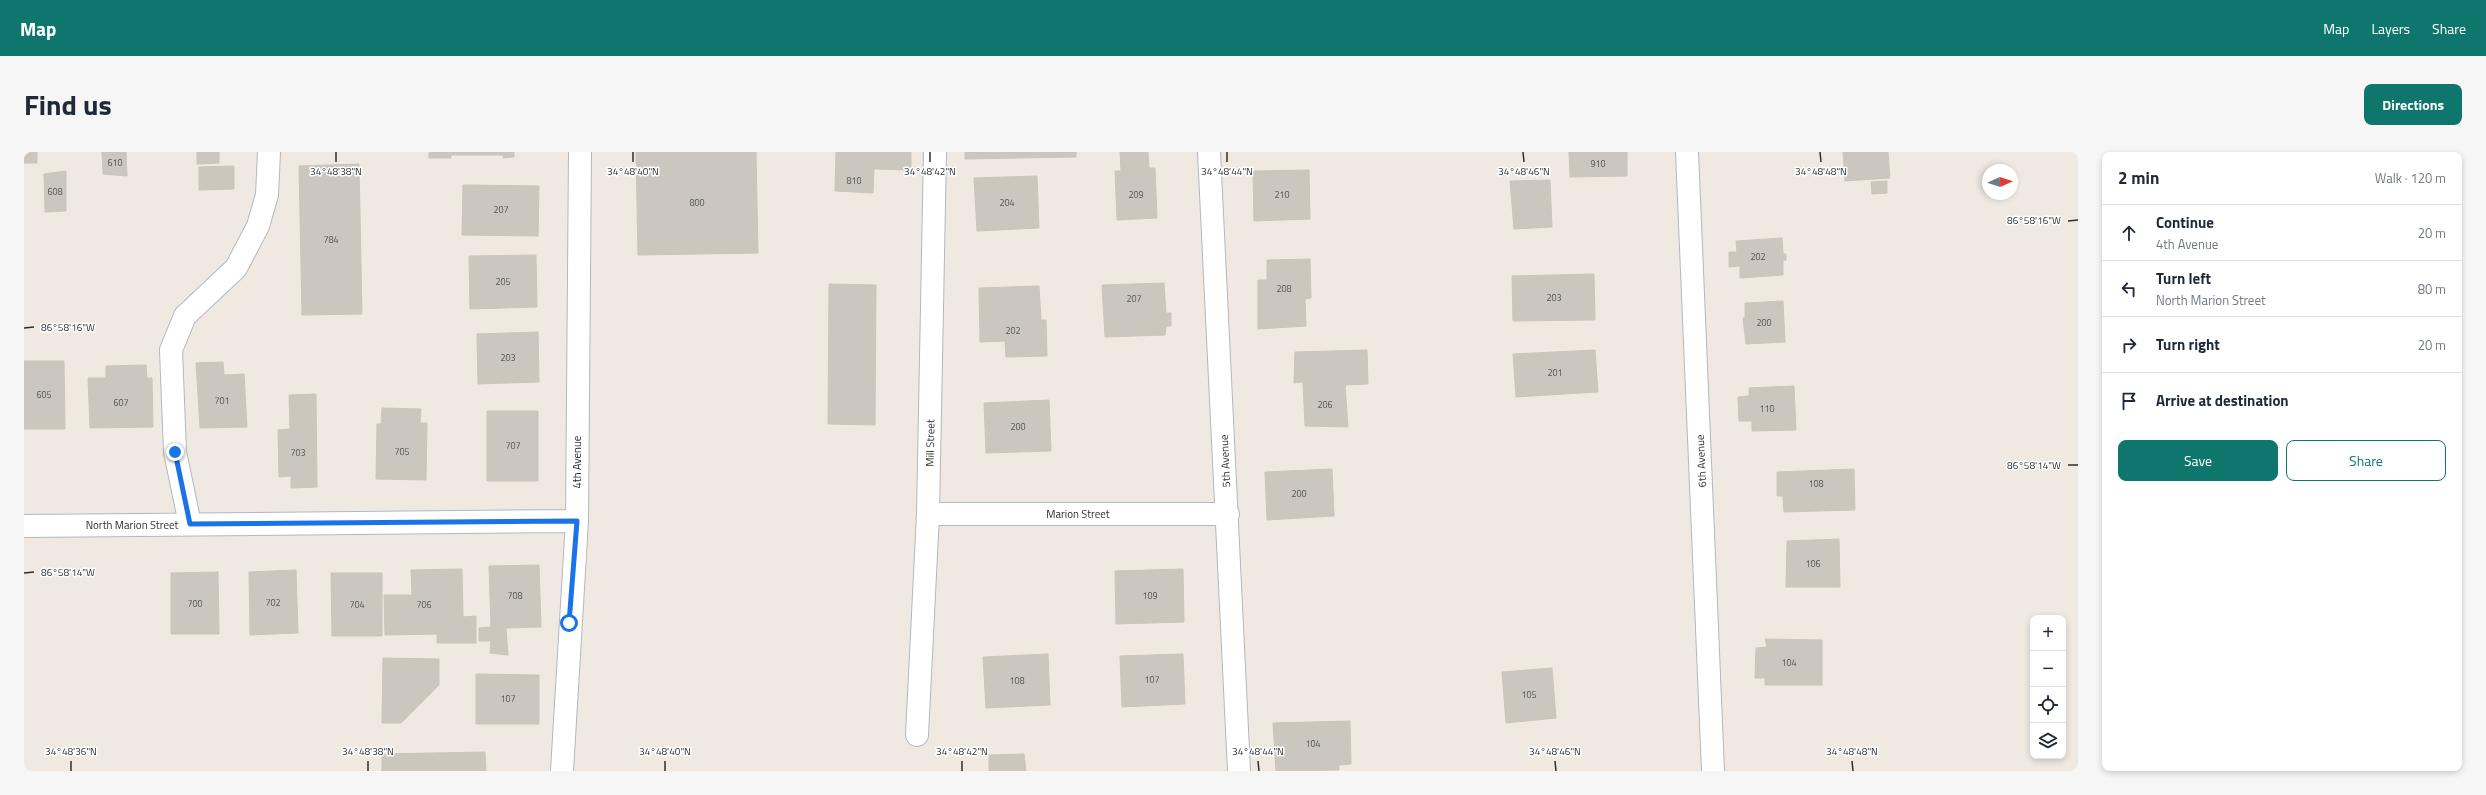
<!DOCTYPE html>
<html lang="en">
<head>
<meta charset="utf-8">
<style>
	:root { --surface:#fff; --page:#f6f6f7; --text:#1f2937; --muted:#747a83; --line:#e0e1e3; --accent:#0f766e }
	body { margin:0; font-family:"Titillium Web",sans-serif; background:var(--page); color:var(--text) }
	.controls { position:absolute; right:12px; bottom:12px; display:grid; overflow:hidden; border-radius:8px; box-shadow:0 2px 6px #0003 }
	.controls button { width:36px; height:36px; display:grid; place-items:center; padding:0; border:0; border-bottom:1px solid var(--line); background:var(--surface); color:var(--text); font:20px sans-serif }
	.compass { position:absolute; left:1958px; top:12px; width:36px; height:36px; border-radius:50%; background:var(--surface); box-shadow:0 2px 6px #0003; rotate:87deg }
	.stop { position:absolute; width:12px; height:12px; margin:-9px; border:3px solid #1a73e8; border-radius:50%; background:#fff }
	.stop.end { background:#1a73e8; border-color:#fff; box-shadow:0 1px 4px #0008 }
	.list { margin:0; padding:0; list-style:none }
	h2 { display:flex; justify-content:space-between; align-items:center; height:52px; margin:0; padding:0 16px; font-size:17px }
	h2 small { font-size:13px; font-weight:400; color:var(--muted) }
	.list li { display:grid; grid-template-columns:26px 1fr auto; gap:12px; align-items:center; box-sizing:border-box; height:56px; padding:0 16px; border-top:1px solid var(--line) }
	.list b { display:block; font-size:15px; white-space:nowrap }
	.list p { margin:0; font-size:13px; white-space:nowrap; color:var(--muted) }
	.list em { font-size:13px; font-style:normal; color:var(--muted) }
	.actions { display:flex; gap:8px; padding:12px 16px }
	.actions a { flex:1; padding:9px 0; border:1px solid var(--accent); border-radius:8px; text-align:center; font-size:14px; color:var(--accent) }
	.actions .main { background:var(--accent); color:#fff }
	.icon { flex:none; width:22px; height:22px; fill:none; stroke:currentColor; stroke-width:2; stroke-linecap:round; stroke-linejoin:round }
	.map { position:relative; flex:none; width:2054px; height:619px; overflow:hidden; border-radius:8px }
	header { display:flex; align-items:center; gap:24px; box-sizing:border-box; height:56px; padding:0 20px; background:var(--accent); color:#fff }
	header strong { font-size:19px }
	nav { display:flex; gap:22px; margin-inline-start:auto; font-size:14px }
	.intro { display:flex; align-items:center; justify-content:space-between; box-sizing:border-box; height:96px; padding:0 24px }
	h1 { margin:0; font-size:28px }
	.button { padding:10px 18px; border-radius:8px; background:var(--accent); color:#fff; font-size:14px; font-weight:700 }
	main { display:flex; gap:24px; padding:0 24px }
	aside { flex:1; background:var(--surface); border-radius:8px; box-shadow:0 2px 6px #0003 }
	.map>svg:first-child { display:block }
	.building { fill:#cbc7bf; stroke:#cbc5ba }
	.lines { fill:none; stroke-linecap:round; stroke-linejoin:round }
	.minor-casing { stroke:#b4b7c1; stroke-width:24 }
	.minor { stroke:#fff; stroke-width:22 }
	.route { stroke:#1a73e8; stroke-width:5 }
	.ticks { fill:none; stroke:#2e2e2e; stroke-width:1.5 }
	.labels { text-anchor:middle; stroke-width:3; stroke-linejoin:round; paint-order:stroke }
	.number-label { font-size:9px; fill:#555452 }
	.street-label { font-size:11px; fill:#2e2e2e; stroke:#fff }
	.ticks-label { font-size:10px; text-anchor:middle; fill:#2e2e2e; stroke:#fff; stroke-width:3; stroke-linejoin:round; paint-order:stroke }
</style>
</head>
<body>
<header>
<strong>Map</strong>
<nav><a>Map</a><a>Layers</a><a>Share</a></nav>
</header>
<div class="intro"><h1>Find us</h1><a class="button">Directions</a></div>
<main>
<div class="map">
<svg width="2054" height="619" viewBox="0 0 2054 619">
	<rect width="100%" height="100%" fill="#efe9e1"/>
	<!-- building -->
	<path class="building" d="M 0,0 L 13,0 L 13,11 L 0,11 Z
		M 78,0 L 102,0 L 103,24 L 79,22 Z
		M 173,0 L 195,0 L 195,11 L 173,12 Z
		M 405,0 L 490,0 L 490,5 L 479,6 L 479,3 L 427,3 L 427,6 L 405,6 Z
		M 612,0 L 732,0 L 734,101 L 614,103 Z
		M 812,0 L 887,0 L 887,18 L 850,17 L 849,41 L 811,39 Z
		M 941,0 L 1052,0 L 1052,5 L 941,7 Z
		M 1096,0 L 1124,0 L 1125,16 L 1131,16 L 1133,66 L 1093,68 L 1091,19 L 1097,19 Z
		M 1545,0 L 1603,0 L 1603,24 L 1546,25 Z
		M 1819,0 L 1864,0 L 1866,26 L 1821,29 Z
		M 335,12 L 338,162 L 278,163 L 275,14 Z
		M 210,14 L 210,37 L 175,38 L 175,15 Z
		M 1285,18 L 1286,67 L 1230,69 L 1229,19 Z
		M 42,19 L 42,59 L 21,60 L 20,22 Z
		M 1013,24 L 1015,76 L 953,79 L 950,26 Z
		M 1526,28 L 1528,75 L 1490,77 L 1486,29 Z
		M 1863,29 L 1863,41 L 1848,42 L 1847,30 Z
		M 439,33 L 515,34 L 514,84 L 438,83 Z
		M 1758,86 L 1759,102 L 1762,102 L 1762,108 L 1759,108 L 1759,123 L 1716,126 L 1716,114 L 1705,115 L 1705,100 L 1713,100 L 1712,89 Z
		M 512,103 L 513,155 L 446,157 L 445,104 Z
		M 1286,107 L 1287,146 L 1281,147 L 1282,174 L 1234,177 L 1234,128 L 1243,128 L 1243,108 Z
		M 1570,122 L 1571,168 L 1489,169 L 1488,124 Z
		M 1140,131 L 1142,161 L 1147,161 L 1147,174 L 1142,174 L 1141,183 L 1081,185 L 1078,133 Z
		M 805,132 L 852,133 L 851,273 L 804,272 Z
		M 1015,134 L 1017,168 L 1022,168 L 1023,204 L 982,205 L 981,189 L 956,190 L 955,136 Z
		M 1759,149 L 1761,190 L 1722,192 L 1719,166 L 1721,166 L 1721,151 Z
		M 514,180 L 515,230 L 454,232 L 453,182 Z
		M 1343,198 L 1344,232 L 1321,233 L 1324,275 L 1281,274 L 1279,230 L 1270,231 L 1271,200 Z
		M 1571,198 L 1574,240 L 1492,245 L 1489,202 Z
		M 0,209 L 40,209 L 41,277 L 0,277 Z
		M 199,210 L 200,223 L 220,222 L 223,275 L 176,276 L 172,211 Z
		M 122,213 L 123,226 L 128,226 L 129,275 L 66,276 L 64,226 L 82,226 L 82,214 Z
		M 1770,234 L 1772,278 L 1728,279 L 1728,269 L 1715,269 L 1714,245 L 1725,244 L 1725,236 Z
		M 292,242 L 293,335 L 267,336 L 267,324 L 255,325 L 254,278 L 266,277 L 265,243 Z
		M 1025,248 L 1027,299 L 962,301 L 960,251 Z
		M 358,256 L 397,257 L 396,271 L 403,271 L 402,328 L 352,327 L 353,272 L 357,272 Z
		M 463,259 L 514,259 L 514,329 L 463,329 Z
		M 1308,317 L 1310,364 L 1243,368 L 1241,320 Z
		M 1830,317 L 1831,358 L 1760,360 L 1759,344 L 1753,344 L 1753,320 Z
		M 1815,387 L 1816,435 L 1762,435 L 1763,389 Z
		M 515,413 L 517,475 L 482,476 L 484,503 L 466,501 L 467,489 L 455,489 L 455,476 L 467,475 L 465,414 Z
		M 438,417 L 439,465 L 452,464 L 452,491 L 413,491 L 413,482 L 361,483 L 360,443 L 388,443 L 387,418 Z
		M 1159,417 L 1160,470 L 1092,472 L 1091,419 Z
		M 272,418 L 274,481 L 226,483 L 225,420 Z
		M 194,420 L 195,482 L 147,482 L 147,421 Z
		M 307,421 L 358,421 L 358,484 L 308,484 Z
		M 1741,487 L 1798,488 L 1798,533 L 1741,533 L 1741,526 L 1731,526 L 1732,496 L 1743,495 Z
		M 1024,502 L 1026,553 L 962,556 L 959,505 Z
		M 1159,502 L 1161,552 L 1098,555 L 1096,504 Z
		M 359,506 L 415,507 L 415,533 L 377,571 L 358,571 Z
		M 1528,516 L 1532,566 L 1482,571 L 1478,520 Z
		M 452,522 L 515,523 L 515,572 L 452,572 Z
		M 1326,569 L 1327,612 L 1315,613 L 1315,618 L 1252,619 L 1249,571 Z
		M 461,600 L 462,619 L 358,619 L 358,602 Z
		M 1000,602 L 1002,619 L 965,619 L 965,603 Z"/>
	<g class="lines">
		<defs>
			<path id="minor" d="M 1185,0 L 1215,619
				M 1663,0 L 1689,619
				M 904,362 L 1204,362
				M 166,372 L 151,300 L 147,198 L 161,164 L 212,116 L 234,74 L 243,43 L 245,0
				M 0,374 L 553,369
				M 893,583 L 904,362 L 911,0
				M 538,619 L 553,369 L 556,0"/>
		</defs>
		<!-- minor casing -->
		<use href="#minor" class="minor-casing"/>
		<!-- minor -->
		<use href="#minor" class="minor"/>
	</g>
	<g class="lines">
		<!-- route -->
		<path class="route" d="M 151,300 L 166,372 L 553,369 L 545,471"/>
	</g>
	<!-- ticks -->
	<path class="ticks" d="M 312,0 L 312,10M 609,0 L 609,10M 906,0 L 906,10M 1203,0 L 1203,10M 1499,0 L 1500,10M 1796,0 L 1797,10M 2044,69 L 2054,68M 0,176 L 10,175M 2044,313 L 2054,313M 0,421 L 10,420M 47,609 L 47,619M 344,609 L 344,619M 641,609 L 641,619M 938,609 L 938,619M 1234,609 L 1235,619M 1531,609 L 1532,619M 1828,609 L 1829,619"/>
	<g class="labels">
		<!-- number labels -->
		<g class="number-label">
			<text x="91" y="14">610</text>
			<text x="1574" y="15">910</text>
			<text x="830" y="32">810</text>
			<text x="31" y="43">608</text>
			<text x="1112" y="46">209</text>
			<text x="1258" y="46">210</text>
			<text x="673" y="54">800</text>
			<text x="983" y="54">204</text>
			<text x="477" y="61">207</text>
			<text x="307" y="91">784</text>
			<text x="1734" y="108">202</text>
			<text x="479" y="133">205</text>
			<text x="1260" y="140">208</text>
			<text x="1530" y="149">203</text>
			<text x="1110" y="150">207</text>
			<text x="1740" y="174">200</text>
			<text x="989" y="182">202</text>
			<text x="484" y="209">203</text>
			<text x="1531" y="224">201</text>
			<text x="20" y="246">605</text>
			<text x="198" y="252">701</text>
			<text x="97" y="254">607</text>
			<text x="1301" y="256">206</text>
			<text x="1743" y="260">110</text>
			<text x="994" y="278">200</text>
			<text x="489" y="297">707</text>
			<text x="378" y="303">705</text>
			<text x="274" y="304">703</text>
			<text x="1792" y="335">108</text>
			<text x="1275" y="345">200</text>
			<text x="1789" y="415">106</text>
			<text x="491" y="447">708</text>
			<text x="1126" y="447">109</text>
			<text x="249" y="454">702</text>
			<text x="171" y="455">700</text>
			<text x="333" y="456">704</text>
			<text x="400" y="456">706</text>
			<text x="1765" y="514">104</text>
			<text x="1128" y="531">107</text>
			<text x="993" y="532">108</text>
			<text x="1505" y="546">105</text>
			<text x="484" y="550">107</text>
			<text x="1289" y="595">104</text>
		</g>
		<!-- street labels -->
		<g class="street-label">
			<text transform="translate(906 291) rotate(-89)" y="4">Mill Street</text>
			<text transform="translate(1201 309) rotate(-93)" y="4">5th Avenue</text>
			<text transform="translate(1677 309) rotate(-93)" y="4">6th Avenue</text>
			<text transform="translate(553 310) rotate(-90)" y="4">4th Avenue</text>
			<text x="1054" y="366">Marion Street</text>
			<text x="108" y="377">North Marion Street</text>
		</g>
	</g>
	<g class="ticks-label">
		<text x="312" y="23">34°48'38"N</text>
		<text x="609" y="23">34°48'40"N</text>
		<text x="906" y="23">34°48'42"N</text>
		<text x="1203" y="23">34°48'44"N</text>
		<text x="1500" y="23">34°48'46"N</text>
		<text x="1797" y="23">34°48'48"N</text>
		<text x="2010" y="72">86°58'16"W</text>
		<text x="44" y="179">86°58'16"W</text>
		<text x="2010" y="317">86°58'14"W</text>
		<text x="44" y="424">86°58'14"W</text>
		<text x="47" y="603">34°48'36"N</text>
		<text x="344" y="603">34°48'38"N</text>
		<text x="641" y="603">34°48'40"N</text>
		<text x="938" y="603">34°48'42"N</text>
		<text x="1234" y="603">34°48'44"N</text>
		<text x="1531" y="603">34°48'46"N</text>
		<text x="1828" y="603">34°48'48"N</text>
	</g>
</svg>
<div class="controls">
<button>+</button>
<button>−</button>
<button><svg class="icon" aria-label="locate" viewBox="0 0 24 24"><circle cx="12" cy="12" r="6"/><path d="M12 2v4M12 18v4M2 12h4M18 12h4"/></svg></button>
<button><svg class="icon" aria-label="layers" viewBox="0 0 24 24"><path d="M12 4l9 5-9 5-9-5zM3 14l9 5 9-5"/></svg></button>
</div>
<svg class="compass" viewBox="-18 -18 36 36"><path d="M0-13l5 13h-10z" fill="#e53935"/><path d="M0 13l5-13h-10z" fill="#747a83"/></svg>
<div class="stop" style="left:545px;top:471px"></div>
<div class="stop end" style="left:151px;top:300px"></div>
</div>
<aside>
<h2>2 min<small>Walk · 120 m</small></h2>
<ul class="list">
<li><svg class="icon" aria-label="ahead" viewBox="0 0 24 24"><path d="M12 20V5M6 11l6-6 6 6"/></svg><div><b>Continue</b><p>4th Avenue</p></div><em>20 m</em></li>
<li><svg class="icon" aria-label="left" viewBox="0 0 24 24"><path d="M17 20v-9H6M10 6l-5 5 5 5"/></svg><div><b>Turn left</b><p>North Marion Street</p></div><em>80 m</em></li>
<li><svg class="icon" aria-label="right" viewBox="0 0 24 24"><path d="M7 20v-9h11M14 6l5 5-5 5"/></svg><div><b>Turn right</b></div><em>20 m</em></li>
<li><svg class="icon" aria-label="arrive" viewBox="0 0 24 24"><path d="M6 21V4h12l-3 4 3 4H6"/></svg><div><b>Arrive at destination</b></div></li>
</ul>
<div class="actions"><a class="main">Save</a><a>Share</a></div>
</aside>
</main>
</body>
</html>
